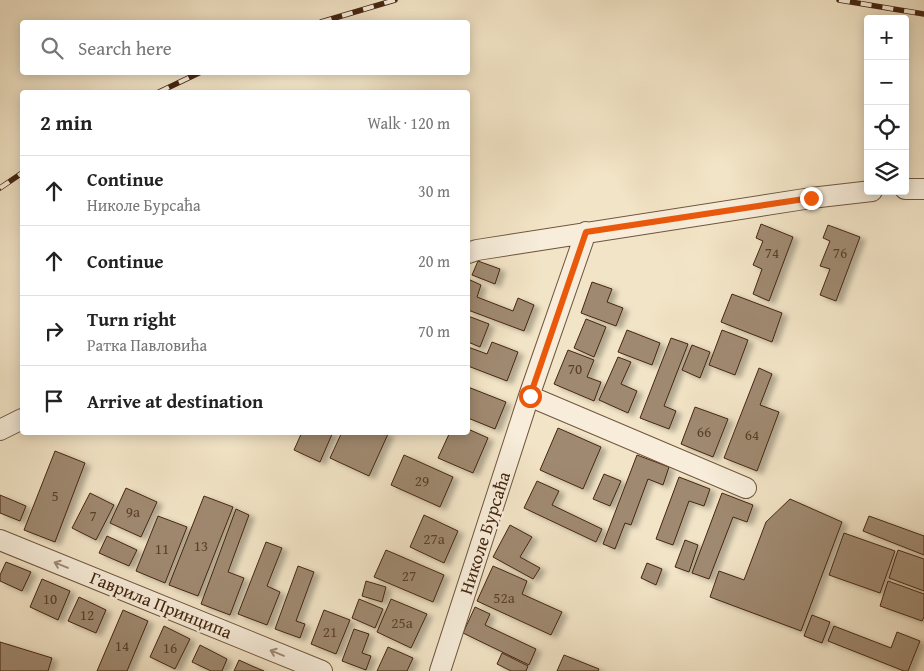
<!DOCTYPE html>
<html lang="en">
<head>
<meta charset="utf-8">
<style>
	:root { --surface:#fff; --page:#f2f2f2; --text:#222; --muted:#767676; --line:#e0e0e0 }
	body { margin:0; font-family:"Gentium Book Plus",serif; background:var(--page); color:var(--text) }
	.controls { position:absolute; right:15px; top:15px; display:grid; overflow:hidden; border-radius:5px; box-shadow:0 2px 12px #0003 }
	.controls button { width:45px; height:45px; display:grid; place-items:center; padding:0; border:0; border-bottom:1px solid var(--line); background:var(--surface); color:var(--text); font:25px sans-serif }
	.stop { position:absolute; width:15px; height:15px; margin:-11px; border:4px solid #ea580c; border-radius:50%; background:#fff }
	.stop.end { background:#ea580c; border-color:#fff; box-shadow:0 1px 5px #0008 }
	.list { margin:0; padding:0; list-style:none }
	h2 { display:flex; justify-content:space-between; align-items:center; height:65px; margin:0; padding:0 20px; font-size:21px }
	h2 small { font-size:16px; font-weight:400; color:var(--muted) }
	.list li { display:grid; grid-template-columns:32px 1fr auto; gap:15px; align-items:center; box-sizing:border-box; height:70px; padding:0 20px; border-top:1px solid var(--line) }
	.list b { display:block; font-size:19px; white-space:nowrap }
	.list p { margin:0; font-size:16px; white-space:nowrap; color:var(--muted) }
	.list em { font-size:16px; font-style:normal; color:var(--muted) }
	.icon { flex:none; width:28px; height:28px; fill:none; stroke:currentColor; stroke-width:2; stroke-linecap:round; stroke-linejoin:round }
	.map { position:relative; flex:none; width:924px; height:671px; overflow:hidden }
	.search { position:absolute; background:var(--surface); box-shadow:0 2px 12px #0003; left:20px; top:20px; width:450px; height:55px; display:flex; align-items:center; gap:12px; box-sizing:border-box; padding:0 18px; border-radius:5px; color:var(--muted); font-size:19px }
	.panel { position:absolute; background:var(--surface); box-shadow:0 2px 12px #0003; left:20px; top:90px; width:450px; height:345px; border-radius:5px }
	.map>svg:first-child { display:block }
	.building { fill:#9f896f; stroke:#462611; filter:url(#shadow) }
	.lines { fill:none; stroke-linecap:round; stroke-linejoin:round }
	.minor-casing { stroke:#71563e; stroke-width:22 }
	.minor { stroke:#f7edda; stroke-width:20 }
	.rail-casing { stroke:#462611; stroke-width:5.5 }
	.rail { stroke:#f7edda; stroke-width:4; stroke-dasharray:11; stroke-linecap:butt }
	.oneway { stroke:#9e8a76 }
	.route { stroke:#ea580c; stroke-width:6 }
	.labels { text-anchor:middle; stroke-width:4.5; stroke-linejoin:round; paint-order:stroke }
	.number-label { font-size:15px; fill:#5c3f28 }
	.street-label { font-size:18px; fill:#462611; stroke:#f7edda }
</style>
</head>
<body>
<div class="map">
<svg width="924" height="671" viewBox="0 0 924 671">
	<defs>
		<filter id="shadow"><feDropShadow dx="5.5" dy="3" stdDeviation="2.5" flood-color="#0004"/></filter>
	</defs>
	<rect width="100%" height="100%" fill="#f2e4c6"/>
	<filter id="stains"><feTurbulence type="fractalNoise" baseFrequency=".004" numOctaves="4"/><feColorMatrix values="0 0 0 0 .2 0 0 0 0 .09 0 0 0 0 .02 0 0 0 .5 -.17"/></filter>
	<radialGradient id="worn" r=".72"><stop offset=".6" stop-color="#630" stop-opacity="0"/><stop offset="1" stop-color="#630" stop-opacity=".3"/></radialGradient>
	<!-- building -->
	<path class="building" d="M 761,224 L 793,237 L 769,301 L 753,294 L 762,269 L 753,265 L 763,241 L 756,238 Z
		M 828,225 L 860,237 L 836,301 L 820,295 L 830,269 L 820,266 L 830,241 L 823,238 Z
		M 478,261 L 500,269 L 495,284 L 472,275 Z
		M 468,279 L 481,285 L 477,297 L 513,311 L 518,298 L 534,305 L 524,331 L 468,310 Z
		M 592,282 L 612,289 L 607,302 L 623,308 L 616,326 L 581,313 Z
		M 732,294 L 782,313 L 772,342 L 721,322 Z
		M 468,316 L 489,324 L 480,347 L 468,342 Z
		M 586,319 L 606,327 L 594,357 L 574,348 Z
		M 627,330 L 660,343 L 652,365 L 618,352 Z
		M 722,330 L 748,340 L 735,375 L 709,365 Z
		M 671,338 L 688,344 L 664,406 L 676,411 L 669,429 L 640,418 Z
		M 492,342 L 518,352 L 507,381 L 468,366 L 468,347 L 487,354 Z
		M 692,345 L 710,352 L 700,378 L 682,370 Z
		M 568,350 L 594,360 L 587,377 L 601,382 L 594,401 L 554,384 Z
		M 618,357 L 631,362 L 621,384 L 637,391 L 628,413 L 599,400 Z
		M 759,368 L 772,374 L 760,405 L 779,412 L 757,471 L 724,458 Z
		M 468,387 L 506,402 L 495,429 L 468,418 Z
		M 695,407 L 728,419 L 713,457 L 681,444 Z
		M 558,428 L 601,447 L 583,489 L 540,470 Z
		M 468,429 L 488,438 L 473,473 L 438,458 L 450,432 L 468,432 Z
		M 302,432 L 333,432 L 320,462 L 294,450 Z
		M 342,432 L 384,432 L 388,434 L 369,476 L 330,458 Z
		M 55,451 L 85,463 L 55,542 L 24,530 Z
		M 404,455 L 453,477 L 440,507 L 391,485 Z
		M 637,455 L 669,467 L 663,485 L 648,479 L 631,525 L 625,523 L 615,549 L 603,544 Z
		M 604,474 L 621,481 L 610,506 L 593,499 Z
		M 679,477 L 710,489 L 704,506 L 689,501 L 673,545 L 656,539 Z
		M 537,481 L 559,491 L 552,505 L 602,529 L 596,542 L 524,508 Z
		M 126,488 L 157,502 L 141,537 L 110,523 Z
		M 90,493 L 114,505 L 96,540 L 72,528 Z
		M 722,493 L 753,505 L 747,522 L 733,517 L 709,579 L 692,573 Z
		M 0,495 L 26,506 L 20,521 L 0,513 Z
		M 204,496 L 233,507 L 198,596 L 169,585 Z
		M 790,499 L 842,522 L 801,631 L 710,597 L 719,571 L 744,580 L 766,522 Z
		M 236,509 L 249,515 L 228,572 L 244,578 L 230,615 L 201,604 Z
		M 424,515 L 458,531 L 444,563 L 410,547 Z
		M 158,516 L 187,527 L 165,583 L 136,571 Z
		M 869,516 L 924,536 L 924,555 L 863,531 Z
		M 510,525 L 532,537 L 520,557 L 540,568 L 533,579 L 493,557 Z
		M 844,533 L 895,551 L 880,593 L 829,575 Z
		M 107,536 L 137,550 L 129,566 L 99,553 Z
		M 685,540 L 698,545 L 689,572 L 675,567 Z
		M 266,542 L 282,548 L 267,586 L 280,592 L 267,625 L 238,614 Z
		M 386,550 L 444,575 L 433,602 L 374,577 Z
		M 898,550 L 924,559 L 924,591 L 889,578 Z
		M 6,562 L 31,572 L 22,591 L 0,581 L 0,575 Z
		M 647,563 L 662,569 L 656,585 L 641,578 Z
		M 298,566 L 314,572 L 296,621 L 305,624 L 300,638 L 275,629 Z
		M 493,566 L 527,581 L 522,594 L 562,612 L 551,635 L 477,601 Z
		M 42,579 L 70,591 L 58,620 L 30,607 Z
		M 366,581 L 386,587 L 382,602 L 362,596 Z
		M 888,581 L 924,594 L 924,617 L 922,621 L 880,606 Z
		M 79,597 L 106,610 L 96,633 L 68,621 Z
		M 359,599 L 383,609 L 375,628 L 352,618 Z
		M 391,599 L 427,614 L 411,648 L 377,632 Z
		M 475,607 L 490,614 L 485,625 L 536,649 L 529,665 L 463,633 Z
		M 123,610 L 148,621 L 127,671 L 97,671 Z
		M 324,610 L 350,620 L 336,654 L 311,644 Z
		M 812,615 L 830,622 L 822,643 L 804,636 Z
		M 164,626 L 190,639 L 175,669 L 150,657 Z
		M 834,626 L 891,648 L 897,632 L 920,641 L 908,671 L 904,671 L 828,641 Z
		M 354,629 L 369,634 L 362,653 L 371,656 L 366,670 L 342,661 Z
		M 0,642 L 52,658 L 48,671 L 0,671 Z
		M 200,645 L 227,659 L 222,671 L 211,671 L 192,662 Z
		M 388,647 L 413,658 L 407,671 L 377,671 Z
		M 502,653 L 528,666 L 526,671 L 511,671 L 497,664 Z
		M 564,655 L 599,669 L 598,671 L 557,671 Z
		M 239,660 L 252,666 L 264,671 L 234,671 Z"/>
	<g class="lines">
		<defs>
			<path id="minor" d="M 905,189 L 924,189
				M 468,253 L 477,250 L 811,198 L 872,191
				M 529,396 L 746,488
				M 0,430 L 22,419
				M 0,540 L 322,671
				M 440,671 L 529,396 L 586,232"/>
		</defs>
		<!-- minor casing -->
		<use href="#minor" class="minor-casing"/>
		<!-- minor -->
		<use href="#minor" class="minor"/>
		<defs>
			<path id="rail" d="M 839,0 L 924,14
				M 321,22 L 395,0
				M 159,92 L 201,72
				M 0,188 L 22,173"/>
		</defs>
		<!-- rail casing -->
		<use href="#rail" class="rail-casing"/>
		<!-- rail -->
		<use href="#rail" class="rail"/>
	</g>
	<!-- one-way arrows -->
	<defs><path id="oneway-shaft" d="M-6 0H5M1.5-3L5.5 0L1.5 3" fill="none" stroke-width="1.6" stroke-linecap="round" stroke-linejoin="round" transform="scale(1.25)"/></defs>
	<g class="oneway">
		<use href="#oneway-shaft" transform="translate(61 565) rotate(-158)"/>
		<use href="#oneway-shaft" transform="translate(277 653) rotate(-158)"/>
	</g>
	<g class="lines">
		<!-- route -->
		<path class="route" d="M 530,396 L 586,232 L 811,198"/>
	</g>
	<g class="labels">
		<!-- number labels -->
		<g class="number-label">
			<text x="772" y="258">74</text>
			<text x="840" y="258">76</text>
			<text x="575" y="374">70</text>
			<text x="704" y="437">66</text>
			<text x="752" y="440">64</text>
			<text x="422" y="486">29</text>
			<text x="55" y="501">5</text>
			<text x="133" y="517">9a</text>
			<text x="93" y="521">7</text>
			<text x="434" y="544">27a</text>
			<text x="201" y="551">13</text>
			<text x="162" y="554">11</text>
			<text x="409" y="581">27</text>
			<text x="504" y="603">52a</text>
			<text x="50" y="604">10</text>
			<text x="87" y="620">12</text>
			<text x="402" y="628">25a</text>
			<text x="330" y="637">21</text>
			<text x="122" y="651">14</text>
			<text x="170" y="653">16</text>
		</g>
		<!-- street labels -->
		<g class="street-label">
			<text transform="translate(485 533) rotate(-72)" y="6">Николе Бурсаћа</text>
			<text transform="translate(161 605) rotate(22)" y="6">Гаврила Принципа</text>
		</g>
	</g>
	<rect width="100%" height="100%" filter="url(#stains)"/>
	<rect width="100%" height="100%" fill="url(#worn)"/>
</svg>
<div class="controls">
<button>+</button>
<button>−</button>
<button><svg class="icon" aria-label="locate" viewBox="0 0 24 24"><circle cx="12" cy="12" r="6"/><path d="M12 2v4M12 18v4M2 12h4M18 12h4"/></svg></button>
<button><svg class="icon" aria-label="layers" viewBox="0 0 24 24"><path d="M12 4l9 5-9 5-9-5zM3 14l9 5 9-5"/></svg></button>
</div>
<div class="stop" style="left:530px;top:396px"></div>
<div class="stop end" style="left:811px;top:198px"></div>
<div class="search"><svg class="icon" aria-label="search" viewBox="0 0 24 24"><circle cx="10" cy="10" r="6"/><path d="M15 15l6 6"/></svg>Search here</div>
<section class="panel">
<h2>2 min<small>Walk · 120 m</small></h2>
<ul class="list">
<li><svg class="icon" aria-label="ahead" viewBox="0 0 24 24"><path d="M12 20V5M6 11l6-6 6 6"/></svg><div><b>Continue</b><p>Николе Бурсаћа</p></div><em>30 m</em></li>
<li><svg class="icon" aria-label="ahead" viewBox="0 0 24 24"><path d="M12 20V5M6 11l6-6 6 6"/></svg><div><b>Continue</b></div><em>20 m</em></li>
<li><svg class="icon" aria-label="right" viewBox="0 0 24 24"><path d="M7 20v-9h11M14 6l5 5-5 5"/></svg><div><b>Turn right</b><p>Ратка Павловића</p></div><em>70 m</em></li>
<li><svg class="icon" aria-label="arrive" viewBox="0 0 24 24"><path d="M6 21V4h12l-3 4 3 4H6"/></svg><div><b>Arrive at destination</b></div></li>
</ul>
</section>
</div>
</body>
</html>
